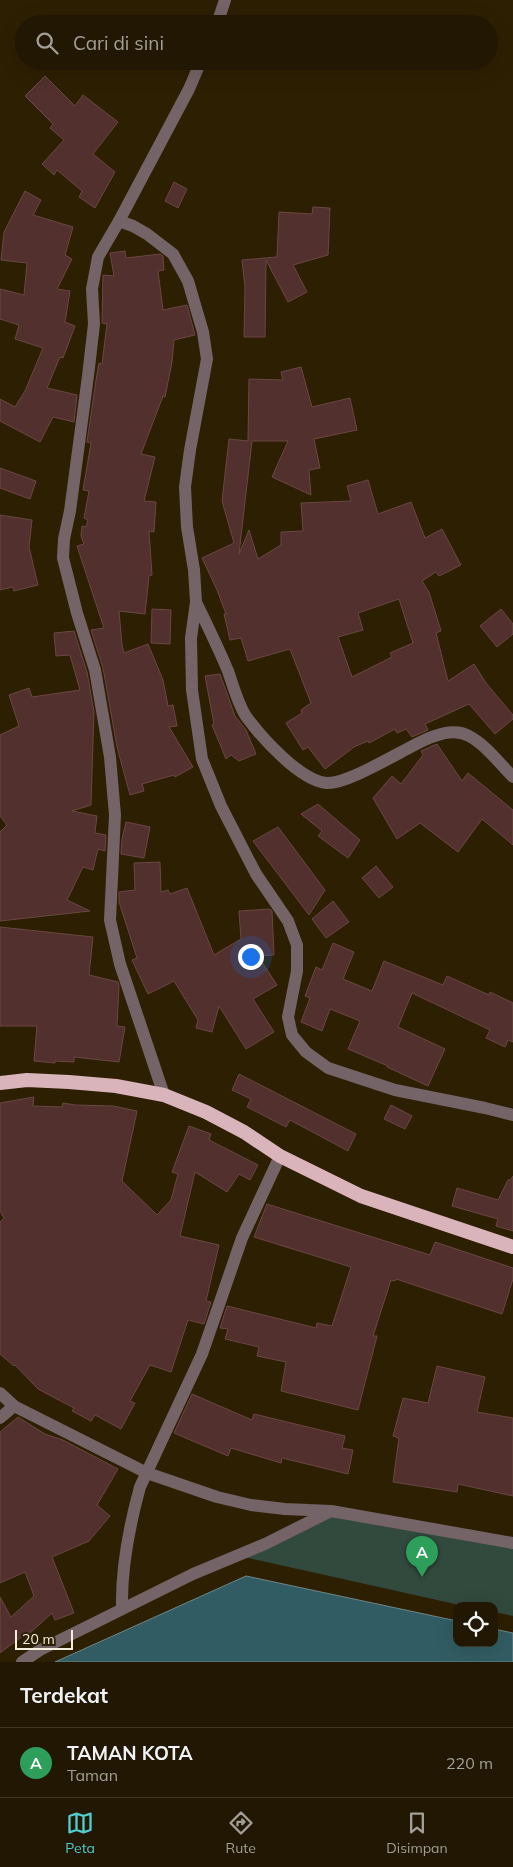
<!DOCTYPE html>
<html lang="id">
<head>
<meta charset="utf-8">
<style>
	:root { --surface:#221702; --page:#2e2411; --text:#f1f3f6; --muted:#a29f99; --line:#3f3624; --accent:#52ccd0 }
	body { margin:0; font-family:Mulish,sans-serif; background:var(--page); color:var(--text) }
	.controls { position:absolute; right:15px; bottom:15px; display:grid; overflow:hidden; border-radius:10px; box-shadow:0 5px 20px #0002 }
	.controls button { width:45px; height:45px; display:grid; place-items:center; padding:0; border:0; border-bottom:1px solid var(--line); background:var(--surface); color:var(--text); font:25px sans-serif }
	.scale { position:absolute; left:15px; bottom:12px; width:58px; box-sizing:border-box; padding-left:5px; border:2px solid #f6eedd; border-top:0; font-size:14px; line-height:18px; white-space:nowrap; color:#f6eedd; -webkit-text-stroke:4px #2d1f02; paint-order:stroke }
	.you { position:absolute; left:250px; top:956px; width:18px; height:18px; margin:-12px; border:4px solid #fff; border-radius:50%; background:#1a73e8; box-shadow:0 0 0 8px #1a73e833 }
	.badge { display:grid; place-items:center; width:32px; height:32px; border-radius:50%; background:var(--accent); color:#fff; font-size:16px; font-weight:700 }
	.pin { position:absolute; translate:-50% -41px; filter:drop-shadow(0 1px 2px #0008) }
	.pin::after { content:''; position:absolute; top:26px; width:18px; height:15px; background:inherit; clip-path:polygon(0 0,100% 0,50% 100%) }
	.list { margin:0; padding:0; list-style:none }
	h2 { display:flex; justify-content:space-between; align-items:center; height:65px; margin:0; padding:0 20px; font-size:21px }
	h2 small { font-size:16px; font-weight:400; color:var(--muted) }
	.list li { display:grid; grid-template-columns:32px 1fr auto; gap:15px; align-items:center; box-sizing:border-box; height:70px; padding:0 20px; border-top:1px solid var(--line) }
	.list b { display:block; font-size:19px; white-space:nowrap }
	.list p { margin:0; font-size:16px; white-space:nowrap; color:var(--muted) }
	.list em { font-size:16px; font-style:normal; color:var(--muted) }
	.icon { flex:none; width:28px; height:28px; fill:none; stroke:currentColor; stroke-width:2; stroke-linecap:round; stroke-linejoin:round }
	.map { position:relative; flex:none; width:513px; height:1662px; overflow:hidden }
	.search { position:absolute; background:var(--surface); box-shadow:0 5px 20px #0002; left:15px; right:15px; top:15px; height:55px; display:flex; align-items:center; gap:12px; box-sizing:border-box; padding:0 18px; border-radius:28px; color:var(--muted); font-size:19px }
	.sheet { height:135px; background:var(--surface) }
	nav { display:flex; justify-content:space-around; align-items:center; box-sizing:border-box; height:70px; border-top:1px solid var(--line); background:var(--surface); font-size:14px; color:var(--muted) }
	nav a { display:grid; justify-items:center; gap:2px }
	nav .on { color:var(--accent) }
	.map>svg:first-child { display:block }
	.green { fill:#32493d }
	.water { fill:#325c63; stroke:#6d8888 }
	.building { fill:#51302d; stroke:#6a4743; fill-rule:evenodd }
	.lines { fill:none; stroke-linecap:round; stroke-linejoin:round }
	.minor { stroke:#756467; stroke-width:12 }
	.tertiary { stroke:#756467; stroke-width:12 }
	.trunk { stroke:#dab4bb; stroke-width:14 }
</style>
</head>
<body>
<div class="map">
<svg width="513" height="1662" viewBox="0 0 513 1662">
	<rect width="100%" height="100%" fill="#2d1f02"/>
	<!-- green -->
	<path class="green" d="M 332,1515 L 513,1547 L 513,1616 L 494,1612 L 494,1606 L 464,1606 L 244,1557 Z"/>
	<!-- water -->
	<path class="water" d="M 246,1576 L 457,1621 L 457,1643 L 494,1643 L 494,1629 L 513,1633 L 513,1662 L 55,1662 Z"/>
	<!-- building -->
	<path class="building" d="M 45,76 L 75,106 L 83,95 L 118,122 L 93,154 L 115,172 L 95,208 L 79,197 L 82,191 L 57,170 L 54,175 L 42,164 L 64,140 L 50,128 L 53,124 L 25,96 Z
		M 174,182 L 187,189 L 178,208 L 165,201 Z
		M 25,191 L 41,200 L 33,215 L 73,227 L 65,255 L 72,259 L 57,289 L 70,291 L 65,322 L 75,326 L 63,358 L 60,357 L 47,388 L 77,395 L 74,422 L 53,417 L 40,442 L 0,421 L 0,399 L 15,407 L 25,391 L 43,348 L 15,339 L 19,325 L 0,319 L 0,289 L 24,295 L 27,263 L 1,260 L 4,232 Z
		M 313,207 L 330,208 L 328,255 L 293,265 L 307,292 L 288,302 L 266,260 L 265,337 L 244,337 L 245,287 L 242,260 L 277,257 L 279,212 L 312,214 Z
		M 125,251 L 126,258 L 160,254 L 163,256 L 164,270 L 158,271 L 163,310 L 187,305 L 195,335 L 174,340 L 172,362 L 165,397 L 163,396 L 141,454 L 155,457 L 144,501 L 156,502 L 154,532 L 149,531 L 152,575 L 149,576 L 145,614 L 119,611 L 122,645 L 124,653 L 148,644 L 163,680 L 168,706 L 173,705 L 177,726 L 169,727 L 193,767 L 175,777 L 174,775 L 142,784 L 144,791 L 130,795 L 117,747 L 103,668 L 91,630 L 104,628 L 77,546 L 84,544 L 81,536 L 82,526 L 86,527 L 88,520 L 84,518 L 89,491 L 83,490 L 91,443 L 87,442 L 96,380 L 99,363 L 102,364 L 107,324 L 102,323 L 103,275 L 114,276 L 110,253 Z
		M 301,367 L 312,407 L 350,398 L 357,430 L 314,439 L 320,468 L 309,470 L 311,495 L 272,477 L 288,441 L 252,441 L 239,554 L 249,530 L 258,559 L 281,545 L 281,532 L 303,531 L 301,503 L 351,501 L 347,486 L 368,480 L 378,514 L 411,502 L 425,538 L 442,529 L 461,565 L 439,576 L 436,572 L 422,581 L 429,592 L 441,631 L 436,633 L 448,681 L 474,664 L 486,683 L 513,715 L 513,719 L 495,734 L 469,704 L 425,724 L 428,730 L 412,737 L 406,729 L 397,733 L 395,729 L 369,743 L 368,741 L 354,747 L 325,769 L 308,747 L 303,750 L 286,723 L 302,713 L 301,710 L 311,703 L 290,649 L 248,661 L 241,638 L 230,640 L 224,614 L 226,614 L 217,590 L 202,558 L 234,543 L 222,501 L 229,439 L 248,441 L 249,379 L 283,380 L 281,372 ZM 399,599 L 413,643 L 390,653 L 392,657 L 352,677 L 338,637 L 363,630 L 358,613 Z
		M 0,468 L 36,481 L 30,499 L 0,488 Z
		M 0,515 L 32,520 L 29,547 L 38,585 L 14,591 L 13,587 L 0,590 Z
		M 152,609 L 171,610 L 170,644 L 151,643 Z
		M 501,609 L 513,624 L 513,634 L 497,647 L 480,626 Z
		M 74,631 L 87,672 L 94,712 L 91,805 L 72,811 L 97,816 L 95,833 L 106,835 L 105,851 L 98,849 L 93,870 L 83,867 L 67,900 L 90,911 L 0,921 L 0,832 L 7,825 L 0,816 L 0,735 L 19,726 L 9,695 L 29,688 L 32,697 L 80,690 L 70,655 L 56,656 L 54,633 Z
		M 220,674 L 235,716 L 246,730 L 256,754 L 239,761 L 231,755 L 226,759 L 212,725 L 214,724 L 205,676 Z
		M 437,744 L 462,781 L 468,773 L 513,810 L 513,845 L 482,819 L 458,852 L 420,823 L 397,839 L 373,798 L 392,776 L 401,784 L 423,755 L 421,751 Z
		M 318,804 L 360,840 L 348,858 L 318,836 L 322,831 L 301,814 Z
		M 126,822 L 150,827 L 144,858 L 121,854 L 122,839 Z
		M 278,827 L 325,890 L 309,915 L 253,841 Z
		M 160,862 L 161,892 L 168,890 L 170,894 L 187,888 L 214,955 L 241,939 L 239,911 L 270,909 L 272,911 L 274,955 L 258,956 L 277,985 L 253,999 L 274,1032 L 246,1049 L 219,1006 L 212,1032 L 196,1028 L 198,1020 L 174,981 L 148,994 L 132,960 L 137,958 L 119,902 L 119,892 L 135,890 L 134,863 Z
		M 376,866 L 393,887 L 379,898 L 362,878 Z
		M 333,901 L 349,922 L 326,938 L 312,919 Z
		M 0,927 L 93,937 L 89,975 L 118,982 L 119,986 L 117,1026 L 125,1027 L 119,1062 L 74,1057 L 74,1062 L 55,1061 L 55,1063 L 34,1061 L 37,1026 L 0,1026 Z
		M 333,943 L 354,952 L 343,979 L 372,991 L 384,961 L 443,985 L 447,976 L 489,995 L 490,992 L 513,1003 L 513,1042 L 508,1040 L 505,1047 L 486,1038 L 490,1030 L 412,993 L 398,1027 L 445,1049 L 428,1086 L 387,1067 L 388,1066 L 348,1049 L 360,1021 L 330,1009 L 322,1031 L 301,1022 L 310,998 L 305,996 L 316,967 L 322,970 Z
		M 239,1074 L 356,1134 L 348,1151 L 290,1120 L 286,1127 L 247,1107 L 251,1099 L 232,1090 Z
		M 34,1097 L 33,1106 L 62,1107 L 63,1103 L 75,1105 L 113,1106 L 137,1111 L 122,1181 L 157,1215 L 171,1200 L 178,1174 L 172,1172 L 189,1126 L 211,1134 L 209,1140 L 258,1165 L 250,1180 L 239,1174 L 227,1192 L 195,1172 L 180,1236 L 219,1245 L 206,1301 L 211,1302 L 204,1324 L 188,1320 L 171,1372 L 150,1365 L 130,1401 L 135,1403 L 121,1429 L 95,1415 L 91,1421 L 72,1411 L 74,1408 L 38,1389 L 15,1365 L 14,1366 L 0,1354 L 0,1222 L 4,1218 L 0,1211 L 0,1103 Z
		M 391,1105 L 412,1116 L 405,1129 L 384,1119 Z
		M 513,1176 L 513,1231 L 496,1226 L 498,1219 L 452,1206 L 457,1188 L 498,1200 L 508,1180 L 510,1180 Z
		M 267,1204 L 430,1255 L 435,1242 L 513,1268 L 513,1279 L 502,1314 L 396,1279 L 395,1281 L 391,1280 L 373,1336 L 377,1336 L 358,1410 L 281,1391 L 286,1362 L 257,1356 L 259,1347 L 225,1339 L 228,1329 L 220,1328 L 227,1306 L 316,1328 L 317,1323 L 332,1326 L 351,1267 L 254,1237 Z
		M 437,1366 L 485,1377 L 477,1412 L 513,1418 L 513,1496 L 458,1484 L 457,1492 L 393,1482 L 399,1438 L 393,1436 L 403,1398 L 428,1403 Z
		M 192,1394 L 252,1420 L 254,1414 L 345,1436 L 342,1448 L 353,1450 L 348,1474 L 282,1458 L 281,1463 L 231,1448 L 228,1456 L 174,1433 Z
		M 18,1417 L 45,1434 L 63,1440 L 118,1469 L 97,1505 L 110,1516 L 89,1541 L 52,1557 L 74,1613 L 55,1620 L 52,1613 L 29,1634 L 28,1632 L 0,1653 L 0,1597 L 11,1617 L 34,1596 L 25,1572 L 0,1583 L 0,1432 Z"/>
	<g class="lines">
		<!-- minor -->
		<path class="minor" d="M 119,221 L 133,226 L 147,234 L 173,254 L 188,281 L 203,332 L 207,359 L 190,450 L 185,487 L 187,527 L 194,570 L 196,602 L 191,638 L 192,690 L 202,759 L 221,806 L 256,874 L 288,921 L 297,945 L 297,971 L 288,1017 L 292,1035 L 306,1052 L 328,1068 L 395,1090 L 485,1108 L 513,1115
			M 196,602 C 207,625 218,647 228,671 C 233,685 239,708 248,719 C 263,739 300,780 326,783 C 348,785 405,748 429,738 C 442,733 456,729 469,736 C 486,745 500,764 513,777
			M 0,1393 L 14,1406 L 147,1473 L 217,1497 L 251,1505 L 285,1509 L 331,1511 L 513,1543
			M 0,1418 L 14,1406
			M 122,1609 C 121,1568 129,1527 140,1487 L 202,1354 L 242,1238 L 280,1156
			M 22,1662 L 40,1650 L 193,1574 L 265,1544 L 329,1512"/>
		<!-- tertiary -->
		<path class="tertiary" d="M 217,24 L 225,0
			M 164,1095 L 120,964 L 110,920 L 115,815 L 110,757 L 95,670 L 77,613 L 63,558 L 64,539 L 70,511 L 88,376 L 94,324 L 92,289 L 98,257 L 119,221 L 189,89 L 201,61"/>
		<!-- trunk -->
		<path class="trunk" d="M 0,1083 L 27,1080 L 69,1082 L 116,1086 L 164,1095 L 206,1112 L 244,1132 L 280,1156 L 361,1196 L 513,1247"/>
	</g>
</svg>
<div class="controls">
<button><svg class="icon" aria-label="locate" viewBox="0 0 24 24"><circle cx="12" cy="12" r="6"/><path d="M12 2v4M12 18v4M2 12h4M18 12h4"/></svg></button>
</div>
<div class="scale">20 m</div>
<div class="you"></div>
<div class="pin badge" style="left:422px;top:1577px;background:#2e9e5b">A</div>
<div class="search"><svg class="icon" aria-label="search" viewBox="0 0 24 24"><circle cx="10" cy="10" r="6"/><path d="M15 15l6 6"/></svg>Cari di sini</div>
</div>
<section class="sheet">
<h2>Terdekat<small></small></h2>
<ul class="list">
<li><span class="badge" style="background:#2e9e5b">A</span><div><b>TAMAN KOTA</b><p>Taman</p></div><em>220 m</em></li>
</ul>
</section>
<nav>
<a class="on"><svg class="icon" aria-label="map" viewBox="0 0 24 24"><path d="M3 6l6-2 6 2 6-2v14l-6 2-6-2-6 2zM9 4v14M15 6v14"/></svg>Peta</a>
<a><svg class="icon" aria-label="directions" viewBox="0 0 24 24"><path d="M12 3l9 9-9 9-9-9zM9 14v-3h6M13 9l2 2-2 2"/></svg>Rute</a>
<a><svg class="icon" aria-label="saved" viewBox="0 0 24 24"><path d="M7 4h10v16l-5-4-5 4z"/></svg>Disimpan</a>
</nav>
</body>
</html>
